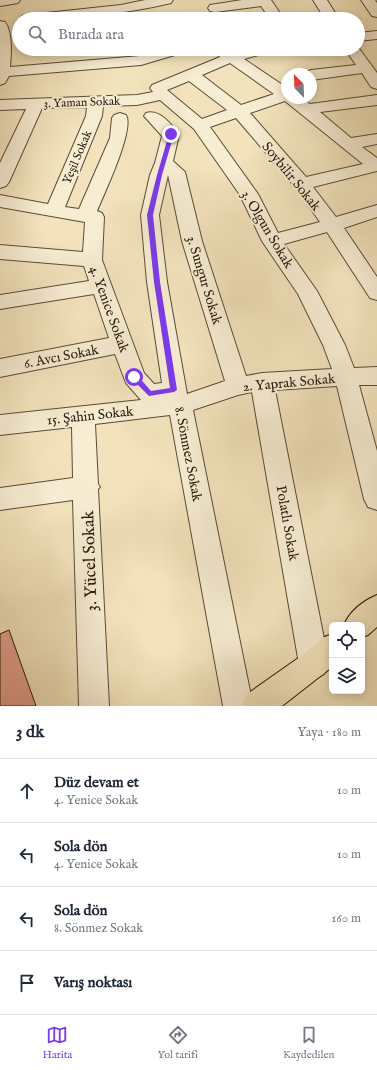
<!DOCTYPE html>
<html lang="tr">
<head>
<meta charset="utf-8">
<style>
	:root { --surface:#fff; --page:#f2f2f3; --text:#1f2937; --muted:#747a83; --line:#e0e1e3; --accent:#7c3aed }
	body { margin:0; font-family:"IM FELL English",serif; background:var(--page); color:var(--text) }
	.controls { position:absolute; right:12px; bottom:12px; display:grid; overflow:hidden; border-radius:6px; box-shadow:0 2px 10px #0003 }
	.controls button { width:36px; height:36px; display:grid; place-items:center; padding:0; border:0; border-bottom:1px solid var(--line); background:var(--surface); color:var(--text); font:20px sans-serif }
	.compass { position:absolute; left:281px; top:68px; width:36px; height:36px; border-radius:50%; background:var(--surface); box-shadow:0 2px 10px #0003; rotate:337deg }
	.stop { position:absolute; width:12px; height:12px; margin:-9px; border:3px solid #7c3aed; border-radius:50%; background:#fff }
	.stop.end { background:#7c3aed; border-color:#fff; box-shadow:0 1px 4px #0008 }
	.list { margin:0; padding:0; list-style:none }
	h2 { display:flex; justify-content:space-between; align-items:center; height:52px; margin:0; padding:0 16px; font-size:17px }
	h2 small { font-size:13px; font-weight:400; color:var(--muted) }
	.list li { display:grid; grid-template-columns:26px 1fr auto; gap:12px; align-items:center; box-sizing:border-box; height:64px; padding:0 16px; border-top:1px solid var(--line) }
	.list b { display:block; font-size:15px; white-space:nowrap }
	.list p { margin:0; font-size:13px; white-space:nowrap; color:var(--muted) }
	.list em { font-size:13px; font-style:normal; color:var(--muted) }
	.icon { flex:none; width:22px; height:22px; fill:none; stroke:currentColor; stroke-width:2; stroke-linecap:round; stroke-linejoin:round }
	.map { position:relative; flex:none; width:377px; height:706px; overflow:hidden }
	.search { position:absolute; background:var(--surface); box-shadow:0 2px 10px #0003; left:12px; right:12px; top:12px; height:44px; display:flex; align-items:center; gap:10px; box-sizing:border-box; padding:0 14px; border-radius:22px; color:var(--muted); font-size:15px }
	.sheet { height:308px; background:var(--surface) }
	nav { display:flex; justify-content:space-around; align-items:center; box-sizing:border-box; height:56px; border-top:1px solid var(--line); background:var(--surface); font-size:11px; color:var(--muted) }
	nav a { display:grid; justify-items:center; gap:2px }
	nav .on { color:var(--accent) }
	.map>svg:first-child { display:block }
	.building { fill:#e29f8d; stroke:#28180b }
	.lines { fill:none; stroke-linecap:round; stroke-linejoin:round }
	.minor-casing { stroke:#5a4b37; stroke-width:2 }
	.major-casing { stroke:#28180b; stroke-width:2 }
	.minor { fill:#f7edd3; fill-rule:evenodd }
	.major { fill:#f2e3bc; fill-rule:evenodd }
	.route { fill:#7c3aed }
	.labels { text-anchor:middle; stroke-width:4; stroke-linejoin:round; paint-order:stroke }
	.far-street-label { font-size:12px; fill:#28180b; stroke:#f7edd3 }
	.street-label { font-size:14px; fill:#28180b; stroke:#f7edd3 }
	.near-street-label { font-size:17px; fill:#28180b; stroke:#f7edd3 }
</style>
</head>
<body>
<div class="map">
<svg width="377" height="706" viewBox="0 0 377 706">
	<rect width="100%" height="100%" fill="#f2e3bc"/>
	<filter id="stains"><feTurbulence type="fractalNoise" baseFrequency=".005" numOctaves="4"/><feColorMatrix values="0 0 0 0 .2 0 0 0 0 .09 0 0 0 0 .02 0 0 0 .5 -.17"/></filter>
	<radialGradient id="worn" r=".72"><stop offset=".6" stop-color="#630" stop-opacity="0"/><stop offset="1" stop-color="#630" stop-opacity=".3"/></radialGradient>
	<!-- building -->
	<path class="building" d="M 9,630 L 36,706 L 0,706 L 0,634 Z"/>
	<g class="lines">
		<defs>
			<path id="minor" d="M 0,0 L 20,0 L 18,3 L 0,6 Z
				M 145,0 L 173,0 L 171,3 C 121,15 71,19 20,19 L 22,16 L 27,15 L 121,5 Z
				M 242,0 L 271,0 L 284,19 L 270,19 L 261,6 L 215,12 L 210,11 L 208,8 L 210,5 Z
				M 313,0 L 327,0 L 339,19 L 325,19 Z
				M 361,0 L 375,0 L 377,3 L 377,17 L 372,16 Z
				M 0,21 L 5,22 C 13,33 11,54 10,67 L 140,56 L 164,49 L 187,49 L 185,52 L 141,65 L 9,76 L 5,83 L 0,85 Z
				M 377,31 L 377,39 L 358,41 L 358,33 Z
				M 358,47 L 377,73 L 377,89 L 371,87 L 362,73 L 311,80 L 311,74 L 304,74 L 306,72 L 311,70 L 356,65 L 345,49 L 358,49 Z
				M 218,49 L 228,49 L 234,52 L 247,49 L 271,49 L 269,52 L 244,59 L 287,88 L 287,98 L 302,98 L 310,104 L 377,95 L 377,105 L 320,112 L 351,138 L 377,134 L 377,144 L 362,147 L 377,158 L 377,171 L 313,187 L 336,217 L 377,205 L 377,217 L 344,228 L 377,277 L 377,300 L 370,298 L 327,232 L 284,244 L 317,291 L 345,345 L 354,368 L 377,367 L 377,385 L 359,385 L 377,451 L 377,510 L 368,507 L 364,499 L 337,386 L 275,390 L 329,664 L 324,674 L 314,679 L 304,674 L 299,664 L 252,392 L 238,395 L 193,410 L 253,706 L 223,706 L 170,415 L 95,424 L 98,484 L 100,487 L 98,489 L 109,706 L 79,706 L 73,500 L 0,510 L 0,488 L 73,478 L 72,427 L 0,435 L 0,415 L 141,400 L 126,383 L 115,354 L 0,377 L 0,359 L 109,338 L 94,294 L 0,309 L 0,295 L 89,281 L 84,266 L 0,259 L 0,245 L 83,252 L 85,222 L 0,207 L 0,195 L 48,204 L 86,116 L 87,107 L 42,108 L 9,182 L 6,186 L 0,188 L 0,163 L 26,109 L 0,110 L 0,100 L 137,95 L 153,92 L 150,88 L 152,85 L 220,57 L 216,52 ZM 230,63 L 274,94 L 241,105 L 202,75 ZM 189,81 L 227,110 L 202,119 L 167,90 ZM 160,100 L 194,129 L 240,195 L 262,241 L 298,294 L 323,345 L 332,369 L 262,373 L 246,376 L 202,241 L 185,172 L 173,161 L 179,135 C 172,125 160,109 146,113 L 144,116 L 162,136 L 155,163 L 150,175 L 141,215 L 147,282 L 162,383 L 154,384 L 144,373 L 102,260 L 104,217 L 102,213 L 97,211 C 104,194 135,129 126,115 L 120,113 L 114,115 L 112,118 L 110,138 L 79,209 L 65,207 L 102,116 L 103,106 L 137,105 ZM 285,101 L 363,164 L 306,177 L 250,113 ZM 236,118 L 296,188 L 320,222 L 278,233 L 258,194 L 210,127 ZM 168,175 L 182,241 L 225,381 L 187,394 L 167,282 L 159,215 Z"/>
			<path id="major" d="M 377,595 L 377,627 L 368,635 L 362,637 L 362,625 L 344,625 C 350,611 363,601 377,595 Z
				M 332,634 L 332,667 L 282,706 L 242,706 L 246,695 L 304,654 L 322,638 Z"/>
		</defs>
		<!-- minor casing -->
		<use href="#minor" class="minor-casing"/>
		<!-- major casing -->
		<use href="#major" class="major-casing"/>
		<!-- minor -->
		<use href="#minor" class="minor"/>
		<!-- major -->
		<use href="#major" class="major"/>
	</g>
	<!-- route -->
	<path class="route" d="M 171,133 L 174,134 L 162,175 L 153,215 L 160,282 L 177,390 L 174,392 L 149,396 L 132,379 L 132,375 L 137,375 L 151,391 L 170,388 L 154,282 L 147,215 L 157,175 L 169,134 Z"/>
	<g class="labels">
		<!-- far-street labels -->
		<g class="far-street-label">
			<text transform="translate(82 102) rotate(-2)" y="4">3. Yaman Sokak</text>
			<text transform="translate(77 157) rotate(-67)" y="4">Yeşil Sokak</text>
		</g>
		<!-- street labels -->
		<g class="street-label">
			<text transform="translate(292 176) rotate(51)" y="5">Soybilir Sokak</text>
			<text transform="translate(268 229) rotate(59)" y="5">3. Olgun Sokak</text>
			<text transform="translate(205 280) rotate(73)" y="5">3. Sungur Sokak</text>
			<text transform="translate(110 309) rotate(70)" y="5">4. Yenice Sokak</text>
			<text transform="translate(61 356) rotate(-11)" y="5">6. Avcı Sokak</text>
			<text transform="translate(289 382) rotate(-5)" y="5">2. Yaprak Sokak</text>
			<text transform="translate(90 415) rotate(-6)" y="5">15. Şahin Sokak</text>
			<text transform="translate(189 454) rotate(79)" y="5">8. Sönmez Sokak</text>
			<text transform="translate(288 523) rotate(80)" y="5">Polatlı Sokak</text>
		</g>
		<!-- near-street labels -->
		<g class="near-street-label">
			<text transform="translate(89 561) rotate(-92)" y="6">3. Yücel Sokak</text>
		</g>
	</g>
	<rect width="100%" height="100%" filter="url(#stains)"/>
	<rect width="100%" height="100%" fill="url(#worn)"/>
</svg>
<div class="controls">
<button><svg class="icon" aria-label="locate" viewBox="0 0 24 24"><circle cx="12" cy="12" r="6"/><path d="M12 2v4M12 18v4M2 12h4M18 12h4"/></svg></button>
<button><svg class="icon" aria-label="layers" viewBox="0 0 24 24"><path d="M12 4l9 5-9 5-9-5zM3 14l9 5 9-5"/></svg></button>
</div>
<svg class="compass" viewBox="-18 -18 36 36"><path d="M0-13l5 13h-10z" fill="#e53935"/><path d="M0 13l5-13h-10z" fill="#747a83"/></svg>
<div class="stop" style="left:134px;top:377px"></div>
<div class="stop end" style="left:171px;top:134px"></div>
<div class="search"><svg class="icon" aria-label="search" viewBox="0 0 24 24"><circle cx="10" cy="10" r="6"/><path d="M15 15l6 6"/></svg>Burada ara</div>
</div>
<section class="sheet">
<h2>3 dk<small>Yaya · 180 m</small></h2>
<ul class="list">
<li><svg class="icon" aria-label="ahead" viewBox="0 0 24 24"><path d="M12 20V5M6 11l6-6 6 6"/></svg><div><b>Düz devam et</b><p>4. Yenice Sokak</p></div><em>10 m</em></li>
<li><svg class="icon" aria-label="left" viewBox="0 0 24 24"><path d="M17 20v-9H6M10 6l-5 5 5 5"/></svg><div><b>Sola dön</b><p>4. Yenice Sokak</p></div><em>10 m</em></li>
<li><svg class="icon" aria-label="left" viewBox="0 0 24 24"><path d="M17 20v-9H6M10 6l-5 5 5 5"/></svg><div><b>Sola dön</b><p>8. Sönmez Sokak</p></div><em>160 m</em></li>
<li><svg class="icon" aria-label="arrive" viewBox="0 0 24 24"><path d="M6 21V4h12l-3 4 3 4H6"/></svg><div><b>Varış noktası</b></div></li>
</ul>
</section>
<nav>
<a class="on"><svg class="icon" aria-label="map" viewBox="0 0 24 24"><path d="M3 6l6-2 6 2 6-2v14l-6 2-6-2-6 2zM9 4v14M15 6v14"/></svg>Harita</a>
<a><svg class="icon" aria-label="directions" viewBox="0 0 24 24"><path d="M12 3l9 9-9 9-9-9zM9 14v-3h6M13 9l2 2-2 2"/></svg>Yol tarifi</a>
<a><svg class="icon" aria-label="saved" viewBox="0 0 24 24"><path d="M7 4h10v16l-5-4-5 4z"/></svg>Kaydedilen</a>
</nav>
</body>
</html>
